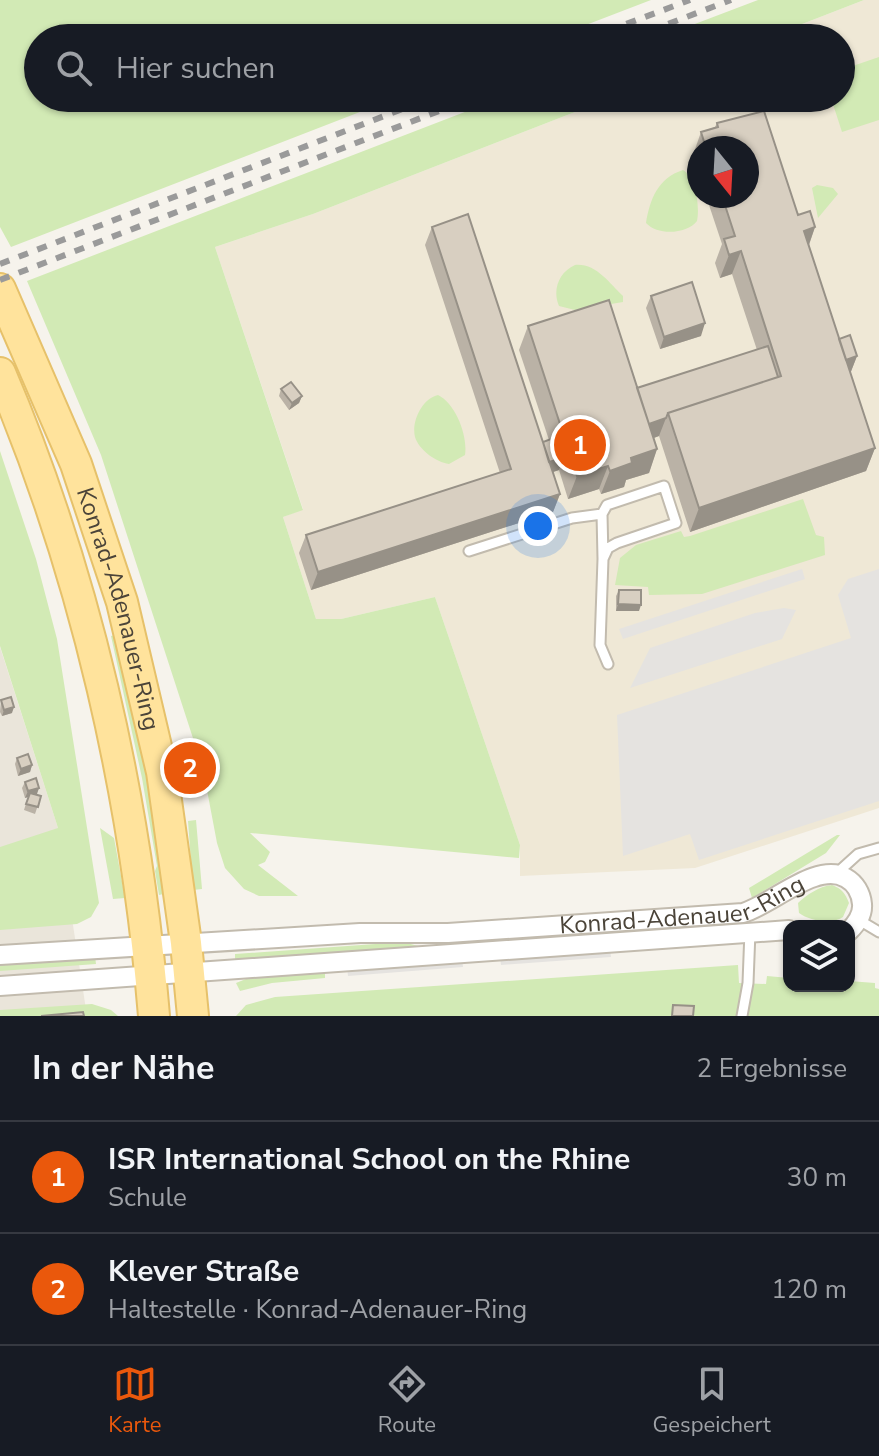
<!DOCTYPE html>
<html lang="de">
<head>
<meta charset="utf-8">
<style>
	:root { --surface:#171b24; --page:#242831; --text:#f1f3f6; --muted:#9ea1a6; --line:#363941; --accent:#ea580c }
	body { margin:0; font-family:"Nunito Sans",sans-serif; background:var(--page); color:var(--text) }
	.controls { position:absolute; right:24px; bottom:24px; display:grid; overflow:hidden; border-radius:16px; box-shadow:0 2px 6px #0004 }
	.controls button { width:72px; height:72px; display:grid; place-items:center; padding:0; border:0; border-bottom:2px solid var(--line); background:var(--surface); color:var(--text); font:40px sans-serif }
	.compass { position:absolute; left:687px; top:136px; width:72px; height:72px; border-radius:50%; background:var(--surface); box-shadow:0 2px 6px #0004; rotate:162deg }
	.you { position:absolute; left:538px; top:526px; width:28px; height:28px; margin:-20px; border:6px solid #fff; border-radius:50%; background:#1a73e8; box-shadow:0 0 0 12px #1a73e833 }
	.badge { display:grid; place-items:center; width:52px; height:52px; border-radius:50%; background:var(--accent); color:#fff; font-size:26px; font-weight:700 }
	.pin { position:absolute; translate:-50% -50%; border:4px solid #fff; box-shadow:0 2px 8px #0006 }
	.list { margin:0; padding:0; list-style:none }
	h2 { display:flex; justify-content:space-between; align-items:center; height:104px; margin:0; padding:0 32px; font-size:34px }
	h2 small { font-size:26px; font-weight:400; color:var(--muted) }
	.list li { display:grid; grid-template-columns:52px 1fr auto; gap:24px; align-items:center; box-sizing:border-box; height:112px; padding:0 32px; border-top:2px solid var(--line) }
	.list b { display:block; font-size:30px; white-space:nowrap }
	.list p { margin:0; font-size:26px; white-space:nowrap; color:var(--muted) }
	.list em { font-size:26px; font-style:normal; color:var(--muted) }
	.icon { flex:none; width:44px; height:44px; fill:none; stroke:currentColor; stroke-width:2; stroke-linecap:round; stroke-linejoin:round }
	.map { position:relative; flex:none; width:879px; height:1016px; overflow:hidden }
	.search { position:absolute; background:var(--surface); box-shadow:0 2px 6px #0004; left:24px; right:24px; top:24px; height:88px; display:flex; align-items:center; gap:20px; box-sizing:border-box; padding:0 28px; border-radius:44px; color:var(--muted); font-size:30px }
	.sheet { height:328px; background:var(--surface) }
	nav { display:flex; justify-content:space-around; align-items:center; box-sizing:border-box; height:112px; border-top:2px solid var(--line); background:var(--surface); font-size:22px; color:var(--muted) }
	nav a { display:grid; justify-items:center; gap:4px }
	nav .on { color:var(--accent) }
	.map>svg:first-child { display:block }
	.residential { fill:#eae5da }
	.education { fill:#efe8d6; fill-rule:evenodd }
	.green { fill:#d2eab5 }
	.parking { fill:#e5e3e0 }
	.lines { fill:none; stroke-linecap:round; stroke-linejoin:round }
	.lane-casing { stroke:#c2bbae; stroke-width:13 }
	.street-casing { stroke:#c2bbae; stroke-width:22 }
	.primary-casing { stroke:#e6c16a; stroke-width:34 }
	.lane { stroke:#fff; stroke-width:9 }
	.street { stroke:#fff; stroke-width:18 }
	.primary { stroke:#ffe39c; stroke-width:30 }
	.rail { stroke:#9a9a9a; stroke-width:6; stroke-dasharray:10 10; stroke-linecap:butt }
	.wall { fill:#bab2a6 }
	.shaded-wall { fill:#979187 }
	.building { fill:#d8cfc1; stroke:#979187; stroke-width:2 }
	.labels { text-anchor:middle; stroke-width:7; stroke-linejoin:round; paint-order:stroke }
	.street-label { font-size:24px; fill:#4b4439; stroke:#fff }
</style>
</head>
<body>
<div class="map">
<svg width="879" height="1016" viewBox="0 0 879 1016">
	<rect width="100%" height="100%" fill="#f6f3ec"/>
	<!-- residential -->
	<path class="residential" d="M 0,647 L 58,828 L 87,1016 L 0,1016 Z"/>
	<!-- education -->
	<path class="education" d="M 864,0 L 879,0 L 879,808 L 695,868 L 520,876 L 520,845 L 435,597 L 341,619 L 316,619 L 283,517 L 303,509 L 215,247 L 313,214 L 611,98 L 841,98 L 841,38 L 766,38 ZM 699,148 L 747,148 L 747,196 L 699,196 Z"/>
	<!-- green -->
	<path class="green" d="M 0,0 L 651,0 L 552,38 L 38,38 L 38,98 L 396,98 L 11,247 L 0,227 Z
		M 758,0 L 864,0 L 766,38 L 658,38 Z
		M 879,57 L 879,120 L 842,132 L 831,98 L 841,98 L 841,70 Z
		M 501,98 L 611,98 L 313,214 L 215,247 L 303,510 L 283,517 L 316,619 L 341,619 L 435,597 L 520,845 L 519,858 L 250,833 L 270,852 L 265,862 L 258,865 L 298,896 L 259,896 L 244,889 L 225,868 L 217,843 L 203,769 L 101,455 L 27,281 Z
		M 683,170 C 696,178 700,206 697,221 C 687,234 658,236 646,223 C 650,199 658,178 683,170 Z
		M 817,185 L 833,188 L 838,194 L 818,218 L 812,188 Z
		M 575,265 C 596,263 609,283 623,296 L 623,302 L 575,310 L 559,306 C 552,290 559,272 575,265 Z
		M 438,395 C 456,404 468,436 465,455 L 449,464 C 436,462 419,450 415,437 C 411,421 423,398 438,395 Z
		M 0,451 L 36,559 L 57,639 L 99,903 L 91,917 L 77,924 L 0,930 L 0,847 L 58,828 L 0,646 Z
		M 803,499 L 816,535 L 824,537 L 825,555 L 702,594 L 649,595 L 648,587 L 615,585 L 620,558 L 636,545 L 681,531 L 684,537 L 690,536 Z
		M 116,635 L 149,777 L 168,893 L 159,895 L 155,871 L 157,866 L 142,778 L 111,636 Z
		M 196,820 L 202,889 L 193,890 L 188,821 Z
		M 100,828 L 114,838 L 125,898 L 113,899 Z
		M 837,835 L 840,835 L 826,853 L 752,898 L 749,888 Z
		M 832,885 C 842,889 845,893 849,903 L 843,917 C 832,925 810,921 799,913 L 798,903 C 806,895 820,886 832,885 Z
		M 403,942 L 422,947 L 235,962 L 235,954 Z
		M 95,956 L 96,964 L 0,971 L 0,965 L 83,960 Z
		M 738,965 L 739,983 L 766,984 L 767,976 L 789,978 L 789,986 L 849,986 L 849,981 L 875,983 L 875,988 L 879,989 L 879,1016 L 236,1016 L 246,1005 L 275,997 Z
		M 325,969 L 325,978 L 272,983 L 240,991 L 236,983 L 251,977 Z
		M 92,1004 L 111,1010 L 118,1016 L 0,1016 L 0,1010 Z"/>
	<!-- parking -->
	<path class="parking" d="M 802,569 L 805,579 L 623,639 L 619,629 Z
		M 879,569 L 879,801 L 699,860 L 690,834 L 623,856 L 617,715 L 851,638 L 838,595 L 848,579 Z
		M 784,608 L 796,610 L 782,639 L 630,688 L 650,648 L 755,613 Z
		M 610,948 L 611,957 L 501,965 L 500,957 Z
		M 462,959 L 463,967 L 348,976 L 347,967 Z"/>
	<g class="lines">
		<defs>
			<path id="lane" d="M 469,551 L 572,518 L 602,514
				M 603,559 L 602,514 L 607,505 L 664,486 L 676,523 L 617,543 L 608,548 L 603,559 L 600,645 L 608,664
				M 837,873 L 858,854 L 879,848
				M 859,920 L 879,932
				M 742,1016 L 748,983 L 750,931"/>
			<g id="street">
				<path id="s1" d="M 0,955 L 360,933 L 448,933 L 743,913 C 773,904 817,861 846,878 C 855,883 861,893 862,904 C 863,915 857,923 849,931"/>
				<path d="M 0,986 L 789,930"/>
			</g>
			<g id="primary">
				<path id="s2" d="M 0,289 L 76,464 L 122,602 L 162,772 L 186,943 L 193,1016"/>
				<path d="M 0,373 C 86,575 136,797 154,1016"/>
			</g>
		</defs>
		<!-- lane casing -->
		<use href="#lane" class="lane-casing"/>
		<!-- street casing -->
		<use href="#street" class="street-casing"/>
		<!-- primary casing -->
		<use href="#primary" class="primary-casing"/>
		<!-- lane -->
		<use href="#lane" class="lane"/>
		<!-- street -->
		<use href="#street" class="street"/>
		<!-- primary -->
		<use href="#primary" class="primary"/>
		<!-- rail -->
		<path class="rail" d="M 589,38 L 690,0
			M 631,38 L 731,0
			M 0,264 L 431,98
			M 0,280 L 473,98"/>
	</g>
	<!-- wall -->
	<path class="wall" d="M 764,111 L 798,215 L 810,211 L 815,227 L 809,245 L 839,339 L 850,335 L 857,356 L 850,374 L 875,448 L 866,471 L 690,532 L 659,436 L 654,438 L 657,449 L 649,473 L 626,480 L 624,487 L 601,494 L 599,489 L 568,499 L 559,470 L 553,472 L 560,494 L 553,512 L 311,590 L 299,553 L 306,535 L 500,473 L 425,245 L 432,227 L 468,214 L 543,442 L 549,440 L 519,350 L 528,326 L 609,300 L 637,388 L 757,350 L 732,274 L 720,278 L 715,263 L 722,244 L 706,196 L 747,196 L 747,148 L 699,148 L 699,174 L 693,155 L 701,132 L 715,127 L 717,123 Z
		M 651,296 L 701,336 L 660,349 L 646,308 Z
		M 281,389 L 302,396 L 299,403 L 289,410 L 279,396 Z
		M 619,590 L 639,611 L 616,611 L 616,596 Z
		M 1,700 L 12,713 L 2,716 L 0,712 Z
		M 17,758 L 32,765 L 30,772 L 18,776 L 15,764 Z
		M 25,782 L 39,788 L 35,794 L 41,796 L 35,814 L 24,810 L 28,797 L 25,798 L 22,788 Z"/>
	<!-- shaded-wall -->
	<path class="shaded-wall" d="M 815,227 L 807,250 L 804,231 Z
		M 741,251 L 732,274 L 720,278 L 729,255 Z
		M 705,323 L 701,336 L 660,349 L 664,337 Z
		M 857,356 L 850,374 L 843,361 Z
		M 302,396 L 299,403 L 289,410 L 292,403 Z
		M 666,418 L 659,436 L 639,443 L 646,425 Z
		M 875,448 L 866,471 L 690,532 L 699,508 Z
		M 657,449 L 649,473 L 626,480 L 624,487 L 601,494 L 610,471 L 631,458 Z
		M 563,458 L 559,470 L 541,476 L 546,464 Z
		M 608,466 L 599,489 L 568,499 L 577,476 Z
		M 560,494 L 553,512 L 311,590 L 318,572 Z
		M 618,604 L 641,605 L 639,611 L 616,611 Z
		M 14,707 L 12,713 L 2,716 L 4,710 Z
		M 32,765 L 30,772 L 18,776 L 21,769 Z
		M 39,788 L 37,794 L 25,798 L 28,791 Z"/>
	<!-- building -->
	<path class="building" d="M 764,111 L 798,215 L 810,211 L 815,227 L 804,231 L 875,448 L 699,508 L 668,413 L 781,376 L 741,251 L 729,255 L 724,239 L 735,236 L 722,196 L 747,196 L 747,148 L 706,148 L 701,132 L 718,127 L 717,123 Z
		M 468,214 L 560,494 L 318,572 L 306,535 L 511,469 L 432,227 Z
		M 692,282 L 705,323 L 664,337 L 651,296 Z
		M 609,300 L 657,449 L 631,458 L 632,463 L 610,471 L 608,466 L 577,476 L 528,326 Z
		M 850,335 L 857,356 L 846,360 L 839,339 Z
		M 768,346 L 778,377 L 668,413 L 666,418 L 649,424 L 637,388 Z
		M 291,382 L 302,396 L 292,403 L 281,389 Z
		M 556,437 L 563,458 L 549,462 L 543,442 Z
		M 619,590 L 641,590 L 641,605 L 618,604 Z
		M 11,697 L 14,707 L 4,710 L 1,700 Z
		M 28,754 L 32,765 L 21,769 L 17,758 Z
		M 36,778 L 39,788 L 28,791 L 25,782 Z
		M 30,793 L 41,796 L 38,807 L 26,804 Z
		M 673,1005 L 694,1006 L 693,1016 L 672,1016 Z
		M 83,1012 L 84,1016 L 41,1016 Z"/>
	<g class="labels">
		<!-- street labels -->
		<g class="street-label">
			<text dy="8" stroke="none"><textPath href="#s2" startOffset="342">Konrad-Adenauer-Ring</textPath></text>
			<text dy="8" stroke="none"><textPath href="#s1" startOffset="686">Konrad-Adenauer-Ring</textPath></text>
		</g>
	</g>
</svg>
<div class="controls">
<button><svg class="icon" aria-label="layers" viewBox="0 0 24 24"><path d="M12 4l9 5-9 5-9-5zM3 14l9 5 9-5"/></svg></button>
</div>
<svg class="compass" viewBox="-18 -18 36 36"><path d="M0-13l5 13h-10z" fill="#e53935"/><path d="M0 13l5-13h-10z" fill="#9ea1a6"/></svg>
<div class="you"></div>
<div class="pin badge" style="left:580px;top:445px">1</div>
<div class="pin badge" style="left:190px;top:768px">2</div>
<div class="search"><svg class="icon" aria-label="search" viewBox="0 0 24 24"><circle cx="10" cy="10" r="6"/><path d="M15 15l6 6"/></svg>Hier suchen</div>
</div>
<section class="sheet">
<h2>In der Nähe<small>2 Ergebnisse</small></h2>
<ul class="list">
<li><span class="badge">1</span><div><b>ISR International School on the Rhine</b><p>Schule</p></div><em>30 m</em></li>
<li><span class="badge">2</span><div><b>Klever Straße</b><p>Haltestelle · Konrad-Adenauer-Ring</p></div><em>120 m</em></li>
</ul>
</section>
<nav>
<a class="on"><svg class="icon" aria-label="map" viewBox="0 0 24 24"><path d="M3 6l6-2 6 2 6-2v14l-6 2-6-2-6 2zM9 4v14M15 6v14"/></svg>Karte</a>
<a><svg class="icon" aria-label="directions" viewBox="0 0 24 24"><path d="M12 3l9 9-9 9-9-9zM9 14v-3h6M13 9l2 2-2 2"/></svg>Route</a>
<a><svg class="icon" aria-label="saved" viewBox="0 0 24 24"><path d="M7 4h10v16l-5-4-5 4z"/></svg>Gespeichert</a>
</nav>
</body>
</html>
